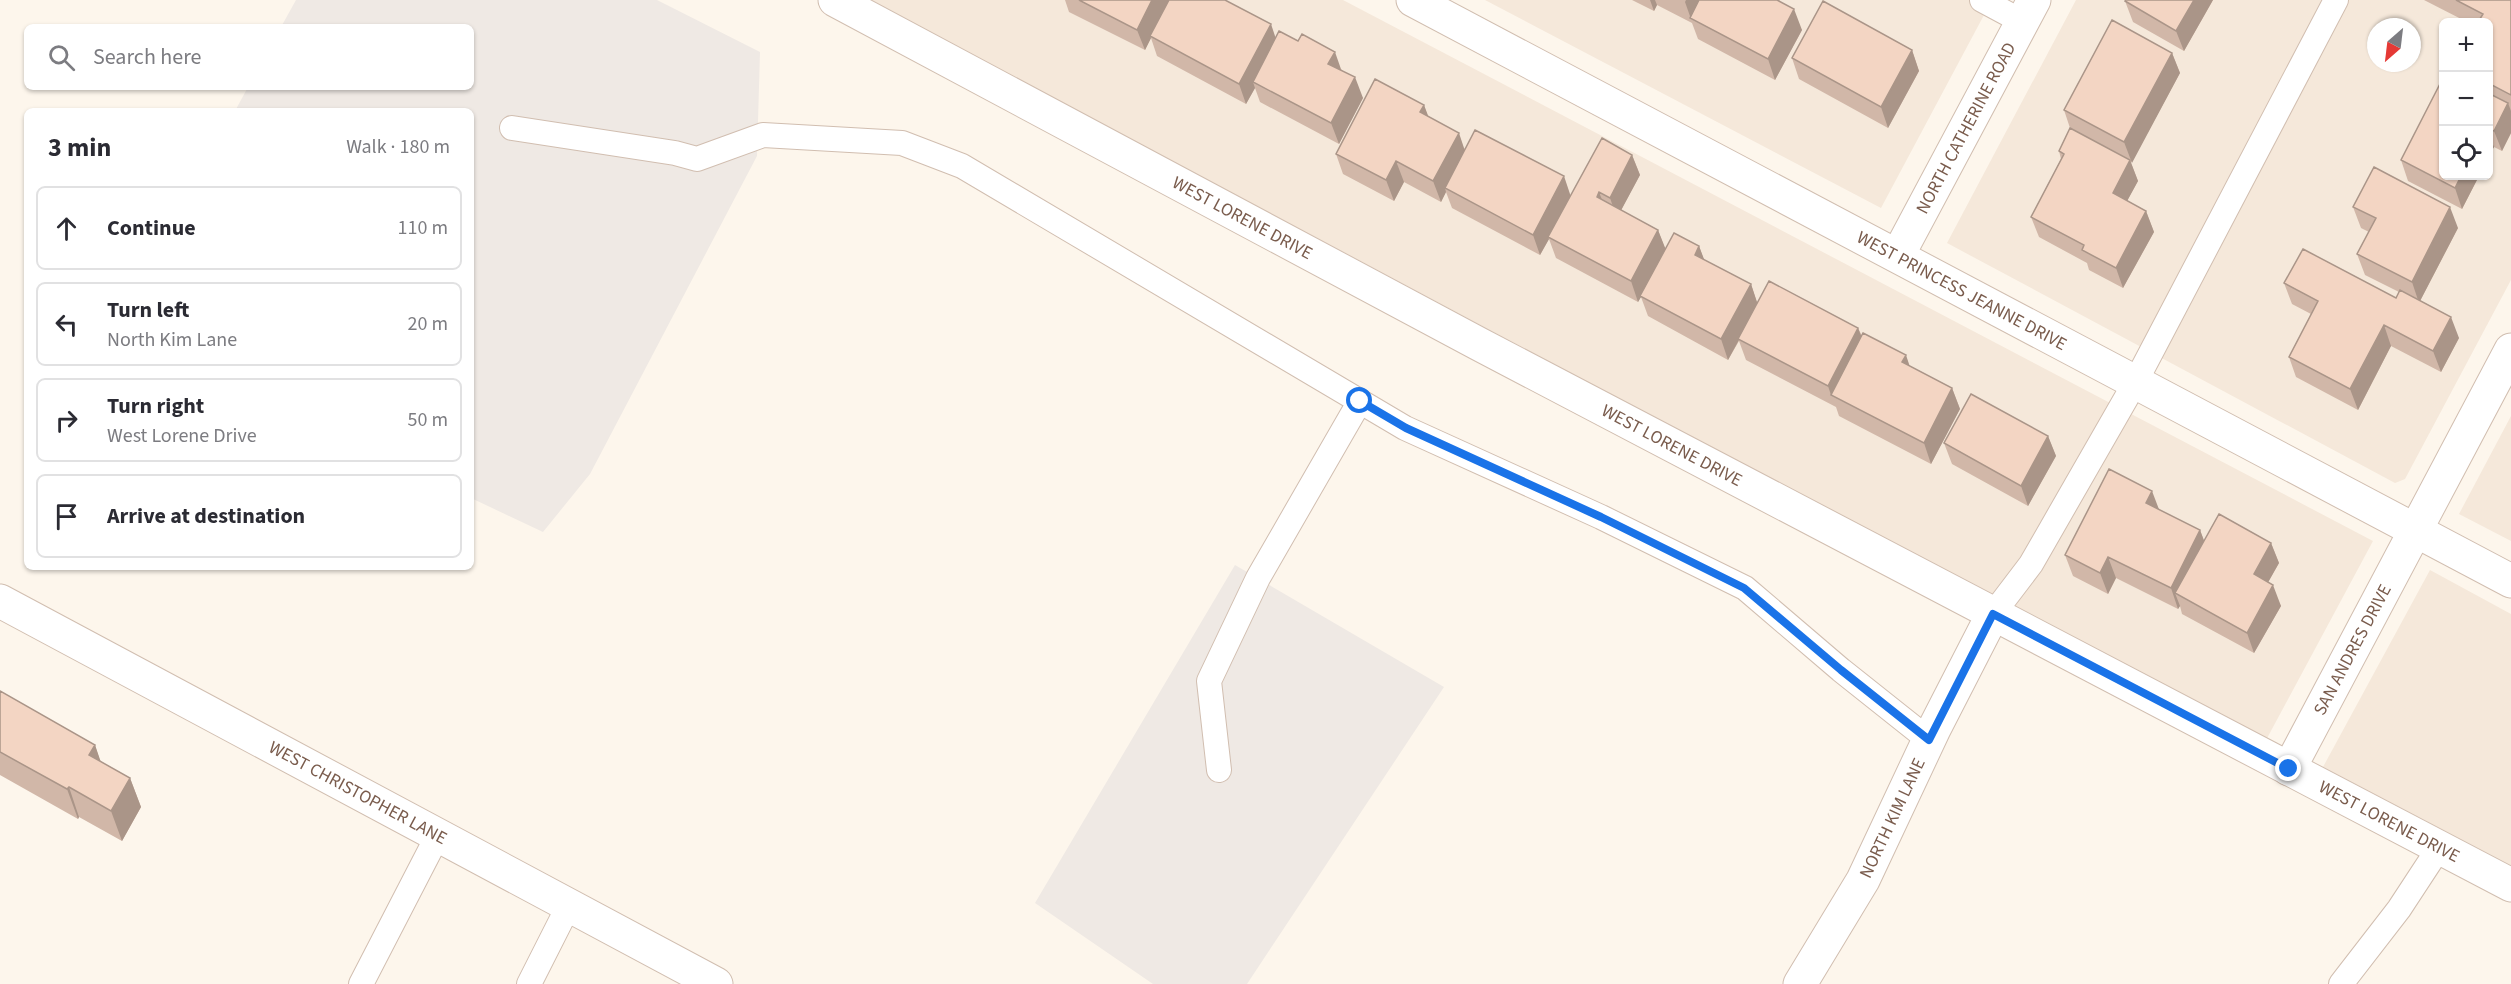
<!DOCTYPE html>
<html lang="en">
<head>
<meta charset="utf-8">
<style>
	:root { --surface:#fff; --page:#f7f7f7; --text:#2b2b33; --muted:#7c7c81; --line:#e1e1e2 }
	body { margin:0; font-family:"Source Sans 3",sans-serif; background:var(--page); color:var(--text) }
	.controls { position:absolute; right:18px; top:18px; display:grid; overflow:hidden; border-radius:9px; box-shadow:0 2px 4px #0004 }
	.controls button { width:54px; height:54px; display:grid; place-items:center; padding:0; border:0; border-bottom:2px solid var(--line); background:var(--surface); color:var(--text); font:30px sans-serif }
	.compass { position:absolute; left:2367px; top:18px; width:54px; height:54px; border-radius:50%; background:var(--surface); box-shadow:0 2px 4px #0004; rotate:208deg }
	.stop { position:absolute; width:18px; height:18px; margin:-14px; border:4px solid #1a73e8; border-radius:50%; background:#fff }
	.stop.end { background:#1a73e8; border-color:#fff; box-shadow:0 2px 6px #0008 }
	.list { margin:0; padding:0; list-style:none }
	h2 { display:flex; justify-content:space-between; align-items:center; height:78px; margin:0; padding:0 24px; font-size:26px }
	h2 small { font-size:20px; font-weight:400; color:var(--muted) }
	.list li { display:grid; grid-template-columns:39px 1fr auto; gap:18px; align-items:center; box-sizing:border-box; height:84px; margin:0 12px 12px; padding:0 12px; border:2px solid var(--line); border-radius:9px }
	.list b { display:block; font-size:22px; white-space:nowrap }
	.list p { margin:0; font-size:20px; white-space:nowrap; color:var(--muted) }
	.list em { font-size:20px; font-style:normal; color:var(--muted) }
	.icon { flex:none; width:33px; height:33px; fill:none; stroke:currentColor; stroke-width:2; stroke-linecap:round; stroke-linejoin:round }
	.map { position:relative; flex:none; width:2511px; height:984px; overflow:hidden }
	.search { position:absolute; background:var(--surface); box-shadow:0 2px 4px #0004; left:24px; top:24px; width:450px; height:66px; display:flex; align-items:center; gap:15px; box-sizing:border-box; padding:0 21px; border-radius:9px; color:var(--muted); font-size:22px }
	.panel { position:absolute; background:var(--surface); box-shadow:0 2px 4px #0004; left:24px; top:108px; width:450px; height:462px; border-radius:9px }
	.map>svg:first-child { display:block }
	.residential { fill:#f5e8da; fill-rule:evenodd }
	.industrial { fill:#efe9e4 }
	.lines { fill:none; stroke-linecap:round; stroke-linejoin:round }
	.service-casing { stroke:#d1beb0; stroke-width:26 }
	.minor-casing { stroke:#d1beb0; stroke-width:35 }
	.service { stroke:#fff; stroke-width:24 }
	.minor { stroke:#fff; stroke-width:33 }
	.wall { fill:#d1b7a8 }
	.shaded-wall { fill:#aa9588 }
	.building { fill:#f3d5c3; stroke:#aa9588; stroke-width:1.5 }
	.route { stroke:#1a73e8; stroke-width:8 }
	.labels { text-anchor:middle; stroke-width:5; stroke-linejoin:round; paint-order:stroke }
	.street-label { font-size:18px; fill:#7a5c4d; stroke:#fffaf3 }
</style>
</head>
<body>
<div class="map">
<svg width="2511" height="984" viewBox="0 0 2511 984">
	<rect width="100%" height="100%" fill="#fdf6ec"/>
	<!-- residential -->
	<path class="residential" d="M 869,0 L 1343,0 L 2373,541 L 2265,742 Z
		M 1485,0 L 1992,0 L 1881,208 Z
		M 2076,0 L 2511,0 L 2511,280 L 2405,479 L 2395,483 L 1947,243 ZM 2444,22 L 2488,22 L 2488,176 L 2444,176 ZM 2376,27 L 2412,27 L 2412,63 L 2376,63 Z
		M 2511,416 L 2511,541 L 2459,514 Z
		M 2430,570 L 2511,614 L 2511,866 L 2323,767 Z"/>
	<!-- industrial -->
	<path class="industrial" d="M 296,0 L 657,0 L 760,52 L 757,156 L 590,474 L 543,532 L 471,498 L 471,111 L 235,111 L 248,87 L 471,87 L 471,27 L 281,27 Z
		M 1235,565 L 1444,687 L 1247,984 L 1153,984 L 1035,903 Z"/>
	<g class="lines">
		<defs>
			<path id="service" d="M 1982,0 L 2023,22
				M 512,128 L 675,153 L 697,159 L 763,135 L 902,143 L 962,166 L 1405,428 L 1601,517 L 1745,588 L 1841,670 L 1929,740
				M 1993,614 L 2031,564 L 2136,381 L 2336,0
				M 1219,770 L 1209,681 L 1258,578 L 1360,401
				M 361,984 L 438,835
				M 529,984 L 569,905
				M 2341,984 L 2399,909 L 2439,848"/>
			<g id="minor">
				<path id="s1" d="M 835,0 L 1479,344 L 2511,885"/>
				<path id="s2" d="M 1413,0 L 2511,581"/>
				<path id="s3" d="M 1898,255 L 2034,0"/>
				<path id="s4" d="M 0,601 L 716,984"/>
				<path id="s5" d="M 2289,769 L 2511,350"/>
				<path id="s6" d="M 1800,984 L 1863,880 L 1934,729 L 1993,614"/>
			</g>
		</defs>
		<!-- service casing -->
		<use href="#service" class="service-casing"/>
		<!-- minor casing -->
		<use href="#minor" class="minor-casing"/>
		<!-- service -->
		<use href="#service" class="service"/>
		<!-- minor -->
		<use href="#minor" class="minor"/>
	</g>
	<!-- wall -->
	<path class="wall" d="M 1065,0 L 1225,0 L 1275,38 L 1342,70 L 1363,98 L 1339,144 L 1260,102 L 1255,88 L 1246,104 L 1157,56 L 1151,38 L 1145,50 L 1069,12 Z
		M 1632,0 L 1780,0 L 1779,1 L 1802,30 L 1775,80 L 1698,39 L 1692,23 L 1657,5 L 1654,11 Z
		M 2213,0 L 2184,51 L 2133,22 L 2125,1 Z
		M 2424,0 L 2511,0 L 2511,133 L 2502,151 L 2494,147 L 2488,157 L 2488,22 L 2467,22 Z
		M 1912,50 L 1919,71 L 1888,128 L 1799,79 L 1792,58 Z
		M 2172,53 L 2180,73 L 2131,163 L 2138,181 L 2127,201 L 2146,211 L 2154,232 L 2123,288 L 2089,270 L 2087,263 L 2039,237 L 2031,217 L 2061,159 L 2059,151 L 2070,128 L 2064,110 Z
		M 1424,105 L 1428,117 L 1465,149 L 1571,196 L 1632,155 L 1640,175 L 1621,210 L 1658,230 L 1665,249 L 1699,246 L 1704,260 L 1751,284 L 1757,303 L 1858,328 L 1862,336 L 1910,366 L 1952,388 L 1960,409 L 1931,464 L 1839,416 L 1836,407 L 1746,360 L 1739,341 L 1728,360 L 1648,316 L 1641,297 L 1638,302 L 1556,258 L 1549,239 L 1540,255 L 1452,208 L 1446,192 L 1441,202 L 1404,182 L 1394,201 L 1343,174 L 1336,154 Z
		M 2401,160 L 2444,176 L 2479,176 L 2462,209 L 2408,181 Z
		M 2353,207 L 2458,228 L 2420,301 L 2459,338 L 2441,372 L 2391,346 L 2358,410 L 2296,377 L 2289,357 L 2311,314 L 2292,304 L 2284,283 L 2396,298 L 2399,292 L 2365,275 L 2357,254 L 2369,232 L 2361,228 Z
		M 2048,436 L 2056,456 L 2028,506 L 1952,464 L 1944,443 Z
		M 2159,510 L 2200,530 L 2204,541 L 2271,543 L 2279,563 L 2268,582 L 2281,606 L 2254,653 L 2182,614 L 2180,606 L 2178,609 L 2116,578 L 2108,594 L 2073,576 L 2065,555 Z
		M 0,691 L 95,745 L 100,761 L 130,778 L 141,807 L 122,841 L 79,817 L 78,819 L 0,775 Z"/>
	<!-- shaded-wall -->
	<path class="shaded-wall" d="M 1152,0 L 1169,0 L 1150,36 L 1151,38 L 1145,50 L 1137,30 Z
		M 1650,0 L 1655,0 L 1657,5 L 1654,11 Z
		M 1686,0 L 1704,0 L 1691,19 L 1685,2 Z
		M 2194,0 L 2213,0 L 2184,51 L 2176,31 Z
		M 1794,9 L 1802,30 L 1775,80 L 1768,59 Z
		M 1271,24 L 1278,45 L 1253,82 L 1255,88 L 1246,104 L 1239,84 Z
		M 1912,50 L 1919,71 L 1888,128 L 1881,107 Z
		M 1335,52 L 1342,72 L 1328,64 Z
		M 2172,53 L 2180,73 L 2132,163 L 2124,142 Z
		M 1355,77 L 1363,98 L 1339,144 L 1331,123 Z
		M 2508,103 L 2511,111 L 2511,133 L 2502,151 L 2494,131 Z
		M 1424,105 L 1432,126 L 1420,112 Z
		M 1459,133 L 1466,154 L 1445,188 L 1446,192 L 1441,202 L 1433,181 Z
		M 2488,133 L 2494,147 L 2488,157 Z
		M 1632,155 L 1640,175 L 1617,218 L 1610,198 Z
		M 2130,160 L 2138,181 L 2120,214 L 2113,193 Z
		M 1396,161 L 1404,182 L 1394,201 L 1386,180 Z
		M 1564,176 L 1571,197 L 1548,237 L 1549,239 L 1540,255 L 1533,235 Z
		M 2461,176 L 2479,176 L 2462,209 L 2455,188 Z
		M 1599,192 L 1607,213 L 1597,197 Z
		M 2450,207 L 2458,228 L 2419,303 L 2412,282 Z
		M 2146,211 L 2154,232 L 2123,288 L 2116,268 Z
		M 1658,230 L 1666,250 L 1640,296 L 1641,297 L 1638,302 L 1631,281 Z
		M 1699,246 L 1707,267 L 1695,255 Z
		M 1751,284 L 1758,305 L 1728,360 L 1721,339 Z
		M 2451,317 L 2459,338 L 2441,372 L 2433,351 Z
		M 2384,325 L 2391,346 L 2358,410 L 2350,389 Z
		M 1858,328 L 1866,348 L 1831,395 L 1835,407 L 1828,386 Z
		M 1906,355 L 1913,376 L 1902,362 Z
		M 1952,388 L 1960,409 L 1931,464 L 1924,443 Z
		M 2048,436 L 2056,456 L 2028,506 L 2021,486 Z
		M 2152,491 L 2160,512 L 2146,503 Z
		M 2200,530 L 2208,551 L 2175,593 L 2180,606 L 2178,609 L 2171,588 Z
		M 2271,543 L 2279,563 L 2261,595 L 2254,574 Z
		M 2108,557 L 2116,578 L 2108,594 L 2100,573 Z
		M 2273,585 L 2281,606 L 2254,653 L 2247,633 Z
		M 95,745 L 105,774 L 89,755 Z
		M 130,778 L 141,807 L 122,841 L 111,811 Z
		M 69,787 L 79,817 L 78,819 L 67,789 Z"/>
	<!-- building -->
	<path class="building" d="M 1079,0 L 1152,0 L 1137,30 Z
		M 1169,0 L 1225,0 L 1271,24 L 1239,84 L 1150,36 Z
		M 1699,0 L 1777,0 L 1794,9 L 1768,59 L 1690,18 Z
		M 2126,0 L 2194,0 L 2176,31 L 2125,1 Z
		M 2456,0 L 2511,0 L 2511,95 L 2488,83 L 2488,22 L 2478,22 L 2483,14 Z
		M 1823,1 L 1912,50 L 1881,107 L 1792,58 Z
		M 2112,20 L 2172,53 L 2124,142 L 2064,110 Z
		M 1279,31 L 1298,41 L 1302,34 L 1335,52 L 1328,64 L 1355,77 L 1331,123 L 1253,82 Z
		M 2444,76 L 2444,176 L 2461,176 L 2455,188 L 2401,160 Z
		M 1375,79 L 1424,105 L 1420,112 L 1459,133 L 1433,181 L 1396,161 L 1386,180 L 1336,154 Z
		M 2488,93 L 2508,103 L 2494,131 L 2488,128 Z
		M 2070,128 L 2130,160 L 2113,193 L 2146,211 L 2116,268 L 2082,250 L 2084,245 L 2031,217 L 2064,154 L 2059,151 Z
		M 1475,130 L 1564,176 L 1533,235 L 1445,188 Z
		M 1602,138 L 1632,155 L 1610,198 L 1599,192 L 1597,197 L 1658,230 L 1631,281 L 1548,237 Z
		M 2374,167 L 2450,207 L 2412,282 L 2357,254 L 2376,218 L 2353,207 Z
		M 1674,233 L 1699,246 L 1695,255 L 1751,284 L 1721,339 L 1640,296 Z
		M 2303,249 L 2396,298 L 2400,290 L 2451,317 L 2433,351 L 2384,325 L 2350,389 L 2289,357 L 2318,301 L 2284,283 Z
		M 1769,281 L 1858,328 L 1828,386 L 1738,339 Z
		M 1863,333 L 1906,355 L 1902,362 L 1952,388 L 1924,443 L 1831,395 Z
		M 1971,394 L 2048,436 L 2021,486 L 1944,443 Z
		M 2109,469 L 2152,491 L 2146,503 L 2200,530 L 2171,588 L 2108,557 L 2100,573 L 2065,555 Z
		M 2219,514 L 2271,543 L 2254,574 L 2273,585 L 2247,633 L 2175,593 Z
		M 0,691 L 95,745 L 89,755 L 130,778 L 111,811 L 69,787 L 67,789 L 0,752 Z"/>
	<g class="lines">
		<!-- route -->
		<path class="route" d="M 1360,401 L 1406,428 L 1601,517 L 1744,588 L 1841,670 L 1929,740 L 1993,614 L 2289,769"/>
	</g>
	<g class="labels">
		<!-- street labels -->
		<g class="street-label">
			<text dy="6" stroke="none"><textPath href="#s3" startOffset="144">NORTH CATHERINE ROAD</textPath></text>
			<text dy="6" stroke="none"><textPath href="#s1" startOffset="462">WEST LORENE DRIVE</textPath></text>
			<text dy="6" stroke="none"><textPath href="#s2" startOffset="621">WEST PRINCESS JEANNE DRIVE</textPath></text>
			<text dy="6" stroke="none"><textPath href="#s1" startOffset="948">WEST LORENE DRIVE</textPath></text>
			<text dy="6" stroke="none"><textPath href="#s5" startOffset="135">SAN ANDRES DRIVE</textPath></text>
			<text dy="6" stroke="none"><textPath href="#s4" startOffset="406">WEST CHRISTOPHER LANE</textPath></text>
			<text dy="6" stroke="none"><textPath href="#s6" startOffset="190">NORTH KIM LANE</textPath></text>
			<text dy="6" stroke="none"><textPath href="#s1" startOffset="1758">WEST LORENE DRIVE</textPath></text>
		</g>
	</g>
</svg>
<div class="controls">
<button>+</button>
<button>−</button>
<button><svg class="icon" aria-label="locate" viewBox="0 0 24 24"><circle cx="12" cy="12" r="6"/><path d="M12 2v4M12 18v4M2 12h4M18 12h4"/></svg></button>
</div>
<svg class="compass" viewBox="-18 -18 36 36"><path d="M0-13l5 13h-10z" fill="#e53935"/><path d="M0 13l5-13h-10z" fill="#7c7c81"/></svg>
<div class="stop" style="left:1360px;top:401px"></div>
<div class="stop end" style="left:2289px;top:769px"></div>
<div class="search"><svg class="icon" aria-label="search" viewBox="0 0 24 24"><circle cx="10" cy="10" r="6"/><path d="M15 15l6 6"/></svg>Search here</div>
<section class="panel">
<h2>3 min<small>Walk · 180 m</small></h2>
<ul class="list">
<li><svg class="icon" aria-label="ahead" viewBox="0 0 24 24"><path d="M12 20V5M6 11l6-6 6 6"/></svg><div><b>Continue</b></div><em>110 m</em></li>
<li><svg class="icon" aria-label="left" viewBox="0 0 24 24"><path d="M17 20v-9H6M10 6l-5 5 5 5"/></svg><div><b>Turn left</b><p>North Kim Lane</p></div><em>20 m</em></li>
<li><svg class="icon" aria-label="right" viewBox="0 0 24 24"><path d="M7 20v-9h11M14 6l5 5-5 5"/></svg><div><b>Turn right</b><p>West Lorene Drive</p></div><em>50 m</em></li>
<li><svg class="icon" aria-label="arrive" viewBox="0 0 24 24"><path d="M6 21V4h12l-3 4 3 4H6"/></svg><div><b>Arrive at destination</b></div></li>
</ul>
</section>
</div>
</body>
</html>
